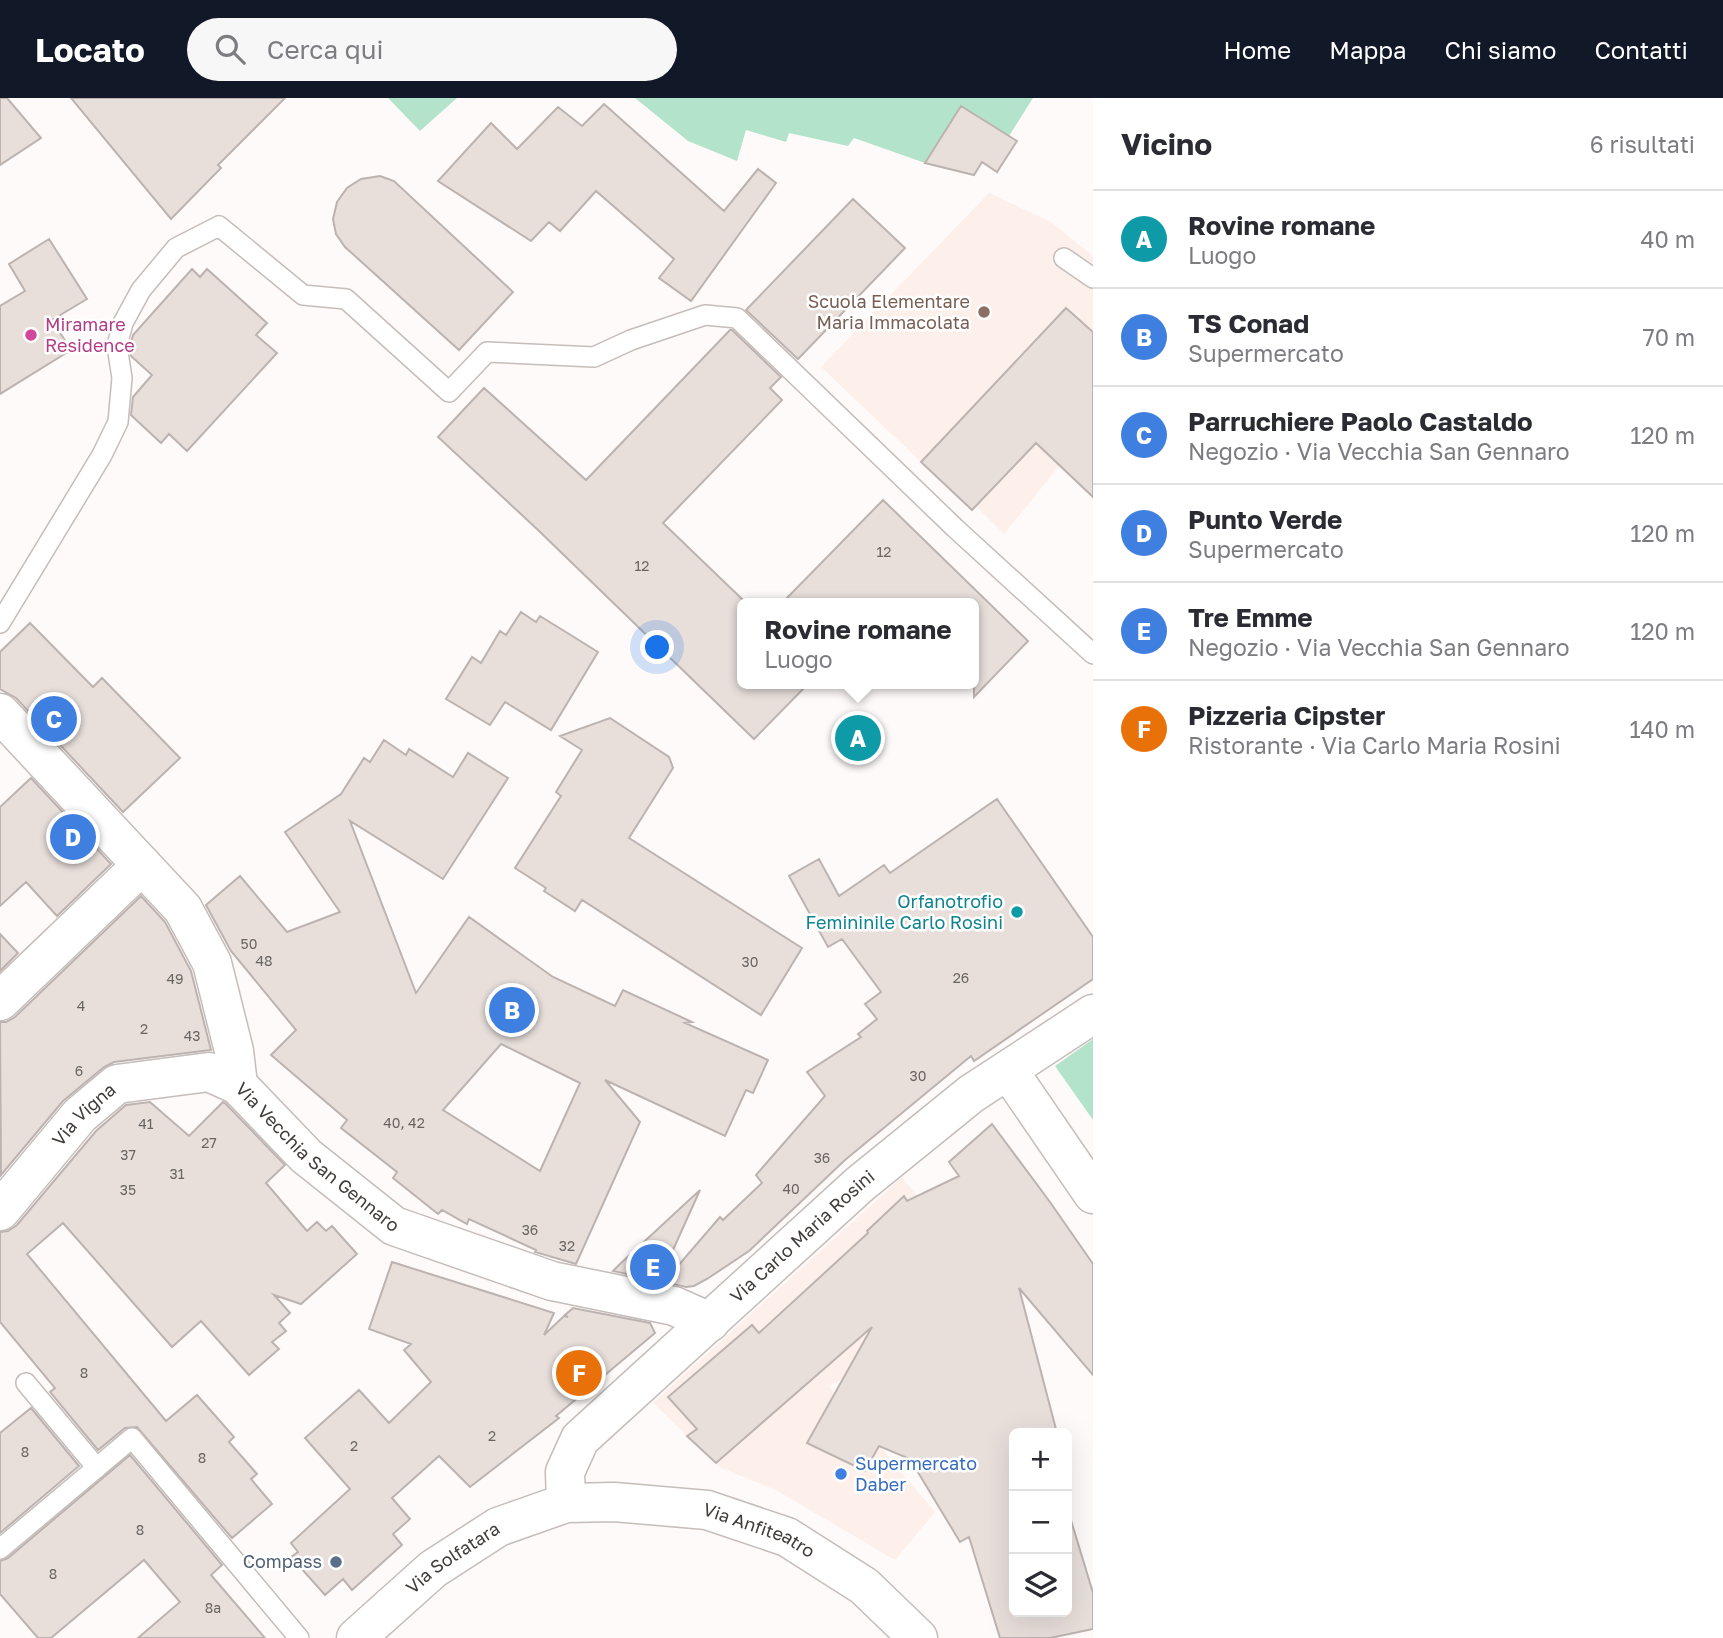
<!DOCTYPE html>
<html lang="it">
<head>
<meta charset="utf-8">
<style>
	:root { --surface:#fff; --page:#f7f7f7; --text:#2b2b33; --muted:#7c7c81; --line:#e1e1e2; --accent:#111827 }
	body { margin:0; font-family:"Golos Text",sans-serif; background:var(--page); color:var(--text) }
	.controls { position:absolute; right:21px; bottom:21px; display:grid; overflow:hidden; border-radius:10px; box-shadow:0 7px 28px #0002 }
	.controls button { width:63px; height:63px; display:grid; place-items:center; padding:0; border:0; border-bottom:2px solid var(--line); background:var(--surface); color:var(--text); font:35px sans-serif }
	.you { position:absolute; left:658px; top:550px; width:24px; height:24px; margin:-18px; border:5px solid #fff; border-radius:50%; background:#1a73e8; box-shadow:0 0 0 10px #1a73e833 }
	.badge { display:grid; place-items:center; width:46px; height:46px; border-radius:50%; background:var(--accent); color:#fff; font-size:23px; font-weight:700 }
	.pin { position:absolute; translate:-50% -50%; border:4px solid #fff; box-shadow:0 2px 7px #0006 }
	.popup { position:absolute; left:737px; top:500px; width:242px; height:91px; box-sizing:border-box; display:grid; place-content:center; border-radius:10px; background:var(--surface); filter:drop-shadow(0 2px 5px #0005); font-size:23px; white-space:nowrap; color:var(--muted) }
	.popup b { font-size:26px; color:var(--text) }
	.popup::after { content:''; position:absolute; left:50%; top:100%; margin-left:-14px; border:14px solid transparent; border-top-color:var(--surface) }
	.list { margin:0; padding:0; list-style:none }
	h2 { display:flex; justify-content:space-between; align-items:center; height:91px; margin:0; padding:0 28px; font-size:30px }
	h2 small { font-size:23px; font-weight:400; color:var(--muted) }
	.list li { display:grid; grid-template-columns:46px 1fr auto; gap:21px; align-items:center; box-sizing:border-box; height:98px; padding:0 28px; border-top:2px solid var(--line) }
	.list b { display:block; font-size:26px; white-space:nowrap }
	.list p { margin:0; font-size:23px; white-space:nowrap; color:var(--muted) }
	.list em { font-size:23px; font-style:normal; color:var(--muted) }
	.icon { flex:none; width:38px; height:38px; fill:none; stroke:currentColor; stroke-width:2; stroke-linecap:round; stroke-linejoin:round }
	.map { position:relative; flex:none; width:1093px; height:1540px; overflow:hidden }
	header { display:flex; align-items:center; gap:42px; box-sizing:border-box; height:98px; padding:0 35px; background:var(--accent); color:#fff }
	header strong { font-size:33px }
	nav { display:flex; gap:38px; margin-inline-start:auto; font-size:24px }
	.search { width:490px; height:63px; background:var(--page); display:flex; align-items:center; gap:18px; box-sizing:border-box; padding:0 24px; border-radius:38px; color:var(--muted); font-size:26px }
	main { display:flex }
	aside { flex:1; background:var(--surface) }
	.map>svg:first-child { display:block }
	.built { fill:#fdefea }
	.green { fill:#b3e4cb }
	.building { fill:#e8dfdb; stroke:#bcb3b0; stroke-width:2; fill-rule:evenodd }
	.lines { fill:none; stroke-linecap:round; stroke-linejoin:round }
	.service-casing { stroke:#c5bdba; stroke-width:22 }
	.minor-casing { stroke:#c5bdba; stroke-width:41 }
	.tertiary-casing { stroke:#c5bdba; stroke-width:41 }
	.secondary-casing { stroke:#c5bdba; stroke-width:41 }
	.service { stroke:#fff; stroke-width:19 }
	.minor { stroke:#fff; stroke-width:38 }
	.tertiary { stroke:#fff; stroke-width:38 }
	.secondary { stroke:#fff; stroke-width:38 }
	.education-dot { fill:#8d6e63; stroke:#fff; stroke-width:2.5 }
	.hotel-dot { fill:#d1479c; stroke:#fff; stroke-width:2.5 }
	.culture-dot { fill:#0f9aa8; stroke:#fff; stroke-width:2.5 }
	.shop-dot { fill:#3f7fe0; stroke:#fff; stroke-width:2.5 }
	.service-dot { fill:#5c6f8a; stroke:#fff; stroke-width:2.5 }
	.labels { text-anchor:middle; stroke-width:5; stroke-linejoin:round; paint-order:stroke }
	.number-label { font-size:14px; fill:#696562 }
	.education-label { font-size:18px; fill:#785e54; stroke:#fff; text-anchor:end }
	.hotel-label { font-size:18px; fill:#b23c85; stroke:#fff; text-anchor:start }
	.culture-label { font-size:18px; fill:#0d838f; stroke:#fff; text-anchor:end }
	.street-label { font-size:18px; fill:#3f3c3a; stroke:#fff }
	.shop-label { font-size:18px; fill:#366cbe; stroke:#fff; text-anchor:start }
	.service-label { font-size:18px; fill:#4e5e75; stroke:#fff; text-anchor:end }
</style>
</head>
<body>
<header>
<strong>Locato</strong>
<div class="search"><svg class="icon" aria-label="search" viewBox="0 0 24 24"><circle cx="10" cy="10" r="6"/><path d="M15 15l6 6"/></svg>Cerca qui</div>
<nav><a>Home</a><a>Mappa</a><a>Chi siamo</a><a>Contatti</a></nav>
</header>
<main>
<div class="map">
<svg width="1093" height="1540" viewBox="0 0 1093 1540">
	<rect width="100%" height="100%" fill="#fefaf9"/>
	<!-- built -->
	<path class="built" d="M 989,95 L 1051,124 L 1093,158 L 1093,338 L 1060,367 L 1004,436 L 977,409 L 972,412 L 821,269 Z
		M 902,1079 L 976,1172 L 964,1217 L 829,1288 L 935,1414 L 895,1462 L 776,1392 L 721,1370 L 653,1305 Z"/>
	<!-- green -->
	<path class="green" d="M 388,0 L 457,0 L 420,33 Z
		M 635,0 L 1033,0 L 1009,38 L 961,9 L 925,65 L 854,40 L 848,48 L 789,35 L 786,44 L 746,32 L 737,63 L 688,43 Z
		M 1093,941 L 1093,1022 L 1055,968 Z"/>
	<!-- building -->
	<path class="building" d="M 0,0 L 7,0 L 41,40 L 0,67 Z
		M 71,0 L 285,0 L 218,67 L 221,70 L 171,121 Z
		M 604,6 L 724,113 L 758,71 L 776,85 L 691,203 L 659,180 L 674,161 L 596,93 L 560,133 L 549,124 L 531,143 L 438,83 L 491,25 L 517,51 L 558,9 L 582,28 Z
		M 961,8 L 1017,43 L 997,74 L 982,64 L 974,77 L 925,65 Z
		M 380,78 L 394,83 L 513,194 L 459,252 L 345,149 L 336,136 L 333,121 L 337,104 L 347,90 L 361,81 Z
		M 853,101 L 905,150 L 798,261 L 746,212 Z
		M 49,141 L 87,201 L 52,222 L 71,252 L 0,296 L 0,208 L 25,193 L 9,166 Z
		M 192,171 L 200,179 L 207,171 L 267,225 L 256,237 L 277,255 L 187,353 L 169,336 L 161,345 L 131,317 L 133,299 L 152,277 L 131,258 L 130,249 L 133,237 Z
		M 1066,210 L 1093,234 L 1093,399 L 1036,345 L 972,412 L 921,364 Z
		M 730,232 L 732,232 L 781,279 L 770,290 L 782,302 L 663,425 L 743,502 L 743,586 L 808,586 L 754,641 L 538,432 L 438,339 L 484,290 L 586,382 Z
		M 883,402 L 1028,543 L 974,599 L 974,505 L 782,505 Z
		M 521,514 L 536,524 L 540,518 L 598,554 L 551,632 L 505,604 L 490,627 L 446,601 L 472,559 L 481,565 L 500,533 L 506,537 Z
		M 30,525 L 93,589 L 102,580 L 180,660 L 123,714 L 16,600 L 0,591 L 0,554 Z
		M 610,620 L 669,659 L 673,670 L 629,740 L 802,850 L 761,917 L 582,802 L 575,813 L 544,793 L 546,790 L 515,770 L 561,698 L 556,694 L 582,652 L 560,638 Z
		M 384,642 L 406,657 L 409,651 L 453,679 L 468,655 L 508,680 L 443,781 L 350,723 L 416,895 L 469,819 L 553,879 L 615,908 L 623,892 L 692,924 L 685,925 L 768,962 L 753,995 L 746,992 L 725,1038 L 605,982 L 640,1024 L 576,1166 L 535,1154 L 536,1152 L 469,1121 L 467,1126 L 442,1112 L 438,1116 L 393,1080 L 397,1074 L 341,1030 L 347,1022 L 271,957 L 296,932 L 231,853 L 206,807 L 240,778 L 287,834 L 340,814 L 285,734 L 341,696 L 364,660 L 370,664 ZM 501,946 L 580,985 L 540,1073 L 443,1012 Z
		M 31,680 L 111,766 L 57,818 L 26,784 L 0,808 L 0,709 Z
		M 997,701 L 1093,839 L 1093,881 L 974,963 L 971,958 L 845,1062 L 749,1153 L 707,1181 L 694,1188 L 686,1189 L 664,1184 L 720,1119 L 723,1122 L 762,1085 L 756,1077 L 825,998 L 807,974 L 861,939 L 858,936 L 877,921 L 865,906 L 881,894 L 842,841 L 828,849 L 789,778 L 819,761 L 839,798 L 884,767 L 890,775 Z
		M 141,798 L 165,824 L 191,873 L 211,952 L 114,964 L 104,969 L 63,1003 L 1,1077 L 0,924 L 6,924 L 15,919 Z
		M 0,836 L 18,855 L 0,873 Z
		M 150,1004 L 189,1038 L 223,1004 L 225,1005 L 285,1067 L 266,1085 L 307,1133 L 317,1124 L 326,1133 L 332,1128 L 357,1156 L 301,1206 L 274,1197 L 290,1215 L 279,1225 L 286,1233 L 272,1244 L 279,1251 L 249,1277 L 201,1223 L 172,1249 L 63,1125 L 27,1156 L 166,1323 L 197,1297 L 234,1339 L 229,1344 L 257,1376 L 251,1381 L 272,1406 L 232,1440 L 137,1329 L 125,1330 L 98,1352 L 50,1294 L 55,1290 L 0,1224 L 0,1134 L 8,1133 L 17,1127 L 96,1033 L 126,1007 Z
		M 992,1026 L 1050,1104 L 1093,1166 L 1093,1277 L 1019,1190 L 1057,1335 L 1014,1335 L 1014,1514 L 1067,1514 L 1067,1409 L 1093,1495 L 1093,1531 L 1050,1540 L 1000,1540 L 969,1439 L 960,1444 L 910,1361 L 879,1348 L 865,1373 L 807,1345 L 872,1229 L 716,1365 L 687,1338 L 697,1331 L 668,1299 L 752,1227 L 759,1235 L 868,1135 L 867,1133 L 904,1098 L 907,1103 L 959,1078 L 949,1064 Z
		M 700,1092 L 659,1183 L 613,1173 L 620,1166 Z
		M 392,1164 L 554,1215 L 544,1237 L 564,1218 L 568,1219 L 565,1217 L 573,1210 L 650,1225 L 655,1235 L 556,1318 L 559,1320 L 470,1389 L 439,1358 L 392,1400 L 410,1421 L 393,1436 L 402,1447 L 352,1492 L 343,1481 L 325,1497 L 291,1459 L 298,1454 L 291,1445 L 350,1391 L 305,1340 L 359,1292 L 389,1325 L 431,1284 L 404,1252 L 411,1246 L 369,1231 Z
		M 31,1310 L 79,1368 L 0,1435 L 0,1335 Z
		M 130,1357 L 222,1467 L 211,1477 L 265,1540 L 138,1540 L 180,1504 L 144,1462 L 51,1540 L 38,1540 L 0,1496 L 0,1463 L 8,1460 Z"/>
	<g class="lines">
		<defs>
			<path id="service" d="M 1064,160 L 1093,180
				M 0,525 L 102,357 L 118,324 L 122,280 L 117,248 L 123,225 L 141,192 L 176,150 L 219,128 L 303,197 L 346,201 L 449,294 L 487,254 L 594,259 L 631,242 L 705,217 L 737,220 L 955,430 L 1093,556
				M 26,1285 L 97,1370
				M 0,1451 L 132,1340 L 299,1540"/>
			<g id="minor">
				<path id="s1" d="M 0,615 L 183,811 L 212,865 L 234,953 L 238,987 L 306,1058 L 394,1128 L 552,1183 L 674,1208 L 710,1224"/>
				<path d="M 0,903 L 142,767"/>
				<path id="s2" d="M 0,1113 L 80,1017 L 117,986 L 209,974 L 238,987"/>
			</g>
			<g id="tertiary">
				<path d="M 1008,972 L 1093,1096"/>
				<path id="s3" d="M 566,1405 L 565,1374 L 580,1341 L 860,1086 L 971,996 L 1093,916"/>
			</g>
			<g id="secondary">
				<path id="s4" d="M 356,1540 L 433,1471 L 498,1429 L 566,1405 L 614,1404 L 707,1412 L 787,1439 L 864,1488 L 918,1540"/>
			</g>
		</defs>
		<!-- service casing -->
		<use href="#service" class="service-casing"/>
		<!-- minor casing -->
		<use href="#minor" class="minor-casing"/>
		<!-- tertiary casing -->
		<use href="#tertiary" class="tertiary-casing"/>
		<!-- secondary casing -->
		<use href="#secondary" class="secondary-casing"/>
		<!-- service -->
		<use href="#service" class="service"/>
		<!-- minor -->
		<use href="#minor" class="minor"/>
		<!-- tertiary -->
		<use href="#tertiary" class="tertiary"/>
		<!-- secondary -->
		<use href="#secondary" class="secondary"/>
	</g>
	<!-- markers -->
	<circle class="education-dot" cx="984" cy="214" r="7"/>
	<circle class="hotel-dot" cx="31" cy="237" r="7"/>
	<circle class="culture-dot" cx="1017" cy="814" r="7"/>
	<circle class="shop-dot" cx="841" cy="1376" r="7"/>
	<circle class="service-dot" cx="336" cy="1464" r="7"/>
	<g class="labels">
		<!-- number labels -->
		<g class="number-label">
			<text x="884" y="459">12</text>
			<text x="642" y="473">12</text>
			<text x="249" y="851">50</text>
			<text x="264" y="868">48</text>
			<text x="750" y="869">30</text>
			<text x="961" y="885">26</text>
			<text x="175" y="886">49</text>
			<text x="81" y="913">4</text>
			<text x="144" y="936">2</text>
			<text x="192" y="943">43</text>
			<text x="79" y="978">6</text>
			<text x="918" y="983">30</text>
			<text x="404" y="1030">40, 42</text>
			<text x="146" y="1031">41</text>
			<text x="209" y="1050">27</text>
			<text x="128" y="1062">37</text>
			<text x="822" y="1065">36</text>
			<text x="177" y="1081">31</text>
			<text x="791" y="1096">40</text>
			<text x="128" y="1097">35</text>
			<text x="530" y="1137">36</text>
			<text x="567" y="1153">32</text>
			<text x="84" y="1280">8</text>
			<text x="492" y="1343">2</text>
			<text x="354" y="1353">2</text>
			<text x="25" y="1359">8</text>
			<text x="202" y="1365">8</text>
			<text x="140" y="1437">8</text>
			<text x="53" y="1481">8</text>
			<text x="213" y="1515">8a</text>
		</g>
		<!-- education labels -->
		<g class="education-label">
			<text x="970" y="210">Scuola Elementare<tspan x="970" dy="21">Maria Immacolata</tspan></text>
		</g>
		<!-- hotel labels -->
		<g class="hotel-label">
			<text x="45" y="233">Miramare<tspan x="45" dy="21">Residence</tspan></text>
		</g>
		<!-- culture labels -->
		<g class="culture-label">
			<text x="1003" y="810">Orfanotrofio<tspan x="1003" dy="21">Femininile Carlo Rosini</tspan></text>
		</g>
		<!-- street labels -->
		<g class="street-label">
			<text dy="6" stroke="none"><textPath href="#s2" startOffset="128">Via Vigna</textPath></text>
			<text dy="6" stroke="none"><textPath href="#s1" startOffset="562">Via Vecchia San Gennaro</textPath></text>
			<text dy="6" stroke="none"><textPath href="#s3" startOffset="368">Via Carlo Maria Rosini</textPath></text>
			<text dy="6" stroke="none"><textPath href="#s4" startOffset="450">Via Anfiteatro</textPath></text>
			<text dy="6" stroke="none"><textPath href="#s4" startOffset="126">Via Solfatara</textPath></text>
		</g>
		<!-- shop labels -->
		<g class="shop-label">
			<text x="855" y="1372">Supermercato<tspan x="855" dy="21">Daber</tspan></text>
		</g>
		<!-- service labels -->
		<g class="service-label">
			<text x="322" y="1470">Compass</text>
		</g>
	</g>
</svg>
<div class="controls">
<button>+</button>
<button>−</button>
<button><svg class="icon" aria-label="layers" viewBox="0 0 24 24"><path d="M12 4l9 5-9 5-9-5zM3 14l9 5 9-5"/></svg></button>
</div>
<div class="you"></div>
<div class="pin badge" style="left:858px;top:640px;background:#0f9aa8">A</div>
<div class="popup"><b>Rovine romane</b>Luogo</div>
<div class="pin badge" style="left:512px;top:912px;background:#3f7fe0">B</div>
<div class="pin badge" style="left:54px;top:621px;background:#3f7fe0">C</div>
<div class="pin badge" style="left:73px;top:739px;background:#3f7fe0">D</div>
<div class="pin badge" style="left:653px;top:1169px;background:#3f7fe0">E</div>
<div class="pin badge" style="left:579px;top:1275px;background:#e8710a">F</div>
</div>
<aside>
<h2>Vicino<small>6 risultati</small></h2>
<ul class="list">
<li><span class="badge" style="background:#0f9aa8">A</span><div><b>Rovine romane</b><p>Luogo</p></div><em>40 m</em></li>
<li><span class="badge" style="background:#3f7fe0">B</span><div><b>TS Conad</b><p>Supermercato</p></div><em>70 m</em></li>
<li><span class="badge" style="background:#3f7fe0">C</span><div><b>Parruchiere Paolo Castaldo</b><p>Negozio · Via Vecchia San Gennaro</p></div><em>120 m</em></li>
<li><span class="badge" style="background:#3f7fe0">D</span><div><b>Punto Verde</b><p>Supermercato</p></div><em>120 m</em></li>
<li><span class="badge" style="background:#3f7fe0">E</span><div><b>Tre Emme</b><p>Negozio · Via Vecchia San Gennaro</p></div><em>120 m</em></li>
<li><span class="badge" style="background:#e8710a">F</span><div><b>Pizzeria Cipster</b><p>Ristorante · Via Carlo Maria Rosini</p></div><em>140 m</em></li>
</ul>
</aside>
</main>
</body>
</html>
